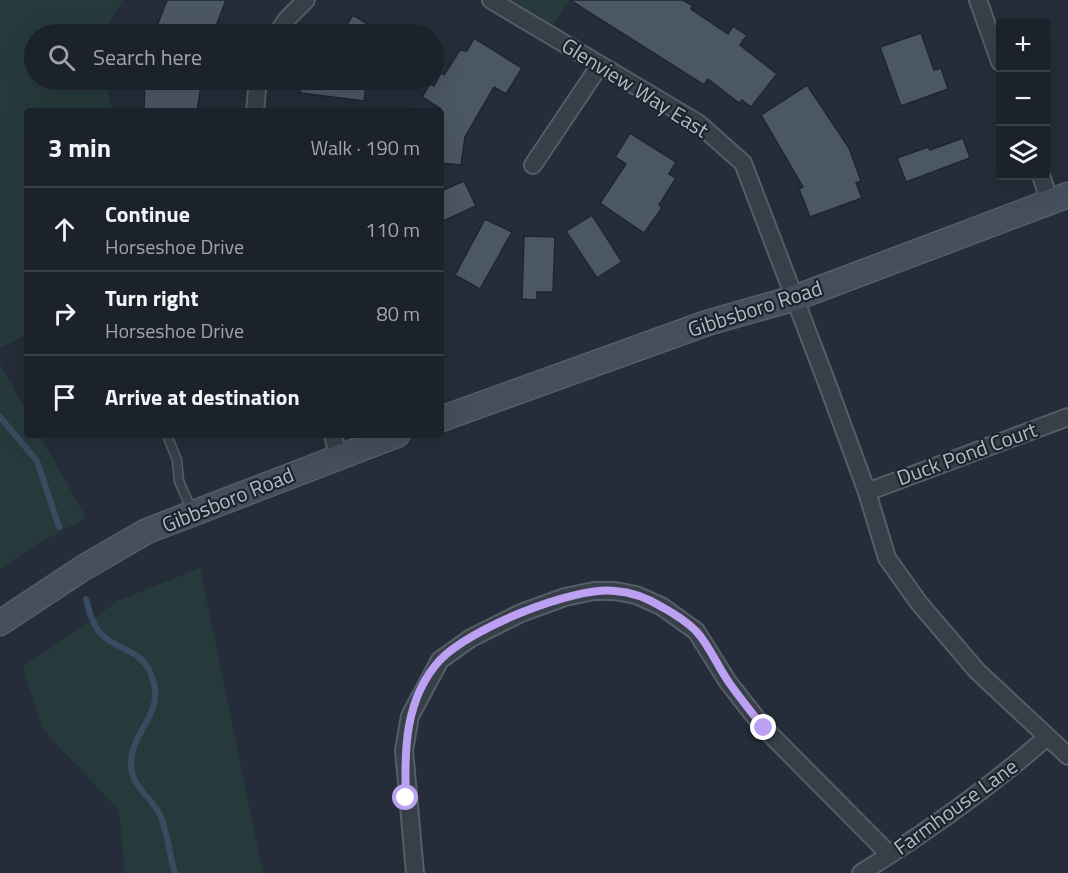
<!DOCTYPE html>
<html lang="en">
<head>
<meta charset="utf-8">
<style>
	:root { --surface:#1b222b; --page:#242a33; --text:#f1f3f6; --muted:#a0a4a9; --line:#393f47 }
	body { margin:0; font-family:"Titillium Web",sans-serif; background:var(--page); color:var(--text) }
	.controls { position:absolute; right:18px; top:18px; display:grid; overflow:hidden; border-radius:6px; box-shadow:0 6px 24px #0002 }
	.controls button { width:54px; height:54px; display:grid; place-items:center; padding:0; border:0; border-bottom:2px solid var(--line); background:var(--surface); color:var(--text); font:30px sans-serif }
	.stop { position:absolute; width:18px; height:18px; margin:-14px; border:4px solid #bca0f2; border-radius:50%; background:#fff }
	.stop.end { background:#bca0f2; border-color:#fff; box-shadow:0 2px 6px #0008 }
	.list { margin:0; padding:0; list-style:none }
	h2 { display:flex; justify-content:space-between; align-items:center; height:78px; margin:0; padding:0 24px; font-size:26px }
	h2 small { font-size:20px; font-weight:400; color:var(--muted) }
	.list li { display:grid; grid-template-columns:39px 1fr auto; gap:18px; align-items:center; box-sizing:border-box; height:84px; padding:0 24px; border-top:2px solid var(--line) }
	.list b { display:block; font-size:22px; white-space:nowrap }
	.list p { margin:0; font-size:20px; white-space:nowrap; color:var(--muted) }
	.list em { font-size:20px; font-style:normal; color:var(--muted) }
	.icon { flex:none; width:33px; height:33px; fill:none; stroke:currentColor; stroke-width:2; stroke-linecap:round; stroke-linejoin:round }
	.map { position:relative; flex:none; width:1068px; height:873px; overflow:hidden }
	.search { position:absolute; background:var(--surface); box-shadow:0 6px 24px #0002; left:24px; top:24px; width:420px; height:66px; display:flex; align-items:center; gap:15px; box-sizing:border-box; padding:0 21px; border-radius:33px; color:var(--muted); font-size:22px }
	.panel { position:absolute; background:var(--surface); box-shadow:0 6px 24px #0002; left:24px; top:108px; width:420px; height:330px; border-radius:6px }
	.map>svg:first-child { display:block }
	.green { fill:#273a3b }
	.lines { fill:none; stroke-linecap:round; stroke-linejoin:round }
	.stream { stroke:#3a4b61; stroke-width:6 }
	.building { fill:#4c5764; stroke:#1e2630; stroke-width:1.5 }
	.lane-casing { stroke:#555d67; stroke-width:11 }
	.street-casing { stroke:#555d67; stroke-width:20 }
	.secondary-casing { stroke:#555d67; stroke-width:27 }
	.lane { stroke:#373f49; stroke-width:8 }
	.street { stroke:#373f49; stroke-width:16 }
	.secondary { stroke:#454e5c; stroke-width:24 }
	.route { stroke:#bca0f2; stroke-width:8 }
	.labels { text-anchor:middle; stroke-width:4.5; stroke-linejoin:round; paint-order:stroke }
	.street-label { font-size:21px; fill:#b2bac5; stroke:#1c242e }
</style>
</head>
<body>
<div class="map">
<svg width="1068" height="873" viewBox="0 0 1068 873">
	<rect width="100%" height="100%" fill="#242d39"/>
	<!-- green -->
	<path class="green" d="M 0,0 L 123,0 L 103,34 L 34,34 L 34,80 L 105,80 L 112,111 L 27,111 L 27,335 L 0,348 Z
		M 501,0 L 570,0 L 550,29 Z
		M 0,364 L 27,412 L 27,435 L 40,435 L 86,518 L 30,548 L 0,570 Z
		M 200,568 L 263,873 L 125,873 L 119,810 L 43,730 L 23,667 L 118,601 Z"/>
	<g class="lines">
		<!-- stream -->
		<path class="stream" d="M 0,417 L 37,461 L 59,527
			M 86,599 C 89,611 92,623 100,633 C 121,655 145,646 154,684 C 162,716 130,733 131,765 C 132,788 151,796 160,815 C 168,833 169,855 175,873"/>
	</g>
	<!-- building -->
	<path class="building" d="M 167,0 L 226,0 L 213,34 L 154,34 Z
		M 570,0 L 683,0 L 693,6 L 691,9 L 728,34 L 733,26 L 747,35 L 740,45 L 777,74 L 751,107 L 742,100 L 739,103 L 708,79 L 704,85 Z
		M 353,15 L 384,34 L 341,34 Z
		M 921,33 L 934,70 L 941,68 L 948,89 L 901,106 L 880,47 Z
		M 474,38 L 522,68 L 506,94 L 494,87 L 465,137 L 461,165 L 441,163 L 441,109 L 422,97 L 430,84 L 434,86 L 441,73 L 444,75 L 460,50 L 467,51 Z
		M 145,80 L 202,80 L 197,111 L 144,111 Z
		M 301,80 L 359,80 L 358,85 L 366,86 L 364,101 L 300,93 Z
		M 807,85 L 849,148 L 861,181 L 856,183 L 862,198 L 810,217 L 799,189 L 803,187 L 761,115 Z
		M 630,133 L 676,162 L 669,174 L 676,178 L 659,205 L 662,208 L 644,233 L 600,203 L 626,164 L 615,157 Z
		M 963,138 L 970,158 L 906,182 L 897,158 L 928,147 L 930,150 Z
		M 464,181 L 476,206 L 441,222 L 441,191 Z
		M 592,215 L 622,262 L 597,278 L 566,231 Z
		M 485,219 L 512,232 L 480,289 L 455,275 Z
		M 524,236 L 555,237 L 553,292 L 537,292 L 537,300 L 522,299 Z"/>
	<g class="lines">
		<defs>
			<path id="lane" d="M 167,435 L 177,460 L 179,481 L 193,513"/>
			<path id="street" d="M 491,0 L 698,123 L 743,163 L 827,383 L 867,492 L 887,558 L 919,603 L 977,671 L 1068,756
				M 978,0 L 1000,62
				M 277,34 L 287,19 L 306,0
				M 255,111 L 258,80
				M 533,165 L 600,65
				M 1041,176 L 1050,201
				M 333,435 L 338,456
				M 867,492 L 1068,417
				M 415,873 L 404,750 L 410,716 L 440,660 L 471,638 L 521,613 L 565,597 L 594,591 L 615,591 L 636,595 L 661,606 L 696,631 L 728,682 L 764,728 L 890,855
				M 861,873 C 927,832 989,788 1047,737"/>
			<path id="secondary" d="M 441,419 L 707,323 L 795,298 L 1068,195
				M 0,623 L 83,568 L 147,531 L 397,435"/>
		</defs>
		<!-- lane casing -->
		<use href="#lane" class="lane-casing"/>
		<!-- street casing -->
		<use href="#street" class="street-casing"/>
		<!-- secondary casing -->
		<use href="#secondary" class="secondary-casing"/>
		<!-- lane -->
		<use href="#lane" class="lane"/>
		<!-- street -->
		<use href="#street" class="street"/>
		<!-- secondary -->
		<use href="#secondary" class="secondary"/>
	</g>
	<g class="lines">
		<!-- route -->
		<path class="route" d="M 406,798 C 404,750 405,698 440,660 C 469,629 573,586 615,591 C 631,592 649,599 662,607 C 673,613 687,622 696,631 C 709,645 717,665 728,681 C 739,697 752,713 764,728"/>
	</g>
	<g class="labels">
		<!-- street labels -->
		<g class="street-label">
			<text transform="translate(635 88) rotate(32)" y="7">Glenview Way East</text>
			<text transform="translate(755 309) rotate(-18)" y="7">Gibbsboro Road</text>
			<text transform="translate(967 454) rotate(-20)" y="7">Duck Pond Court</text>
			<text transform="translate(228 500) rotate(-22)" y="7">Gibbsboro Road</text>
			<text transform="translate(956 807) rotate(-36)" y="7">Farmhouse Lane</text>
		</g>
	</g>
</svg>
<div class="controls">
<button>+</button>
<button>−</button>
<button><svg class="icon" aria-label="layers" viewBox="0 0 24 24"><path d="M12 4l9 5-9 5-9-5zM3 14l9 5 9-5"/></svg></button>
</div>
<div class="stop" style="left:406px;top:798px"></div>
<div class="stop end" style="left:764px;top:728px"></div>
<div class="search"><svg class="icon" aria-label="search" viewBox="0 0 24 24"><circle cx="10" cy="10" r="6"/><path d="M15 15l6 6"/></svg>Search here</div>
<section class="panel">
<h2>3 min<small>Walk · 190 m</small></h2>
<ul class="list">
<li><svg class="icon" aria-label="ahead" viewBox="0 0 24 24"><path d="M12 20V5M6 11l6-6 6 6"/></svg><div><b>Continue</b><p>Horseshoe Drive</p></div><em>110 m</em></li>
<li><svg class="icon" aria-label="right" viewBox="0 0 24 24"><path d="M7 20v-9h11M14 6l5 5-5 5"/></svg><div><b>Turn right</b><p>Horseshoe Drive</p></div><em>80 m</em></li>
<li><svg class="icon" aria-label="arrive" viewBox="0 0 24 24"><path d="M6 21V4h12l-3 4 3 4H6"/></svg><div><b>Arrive at destination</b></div></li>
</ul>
</section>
</div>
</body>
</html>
